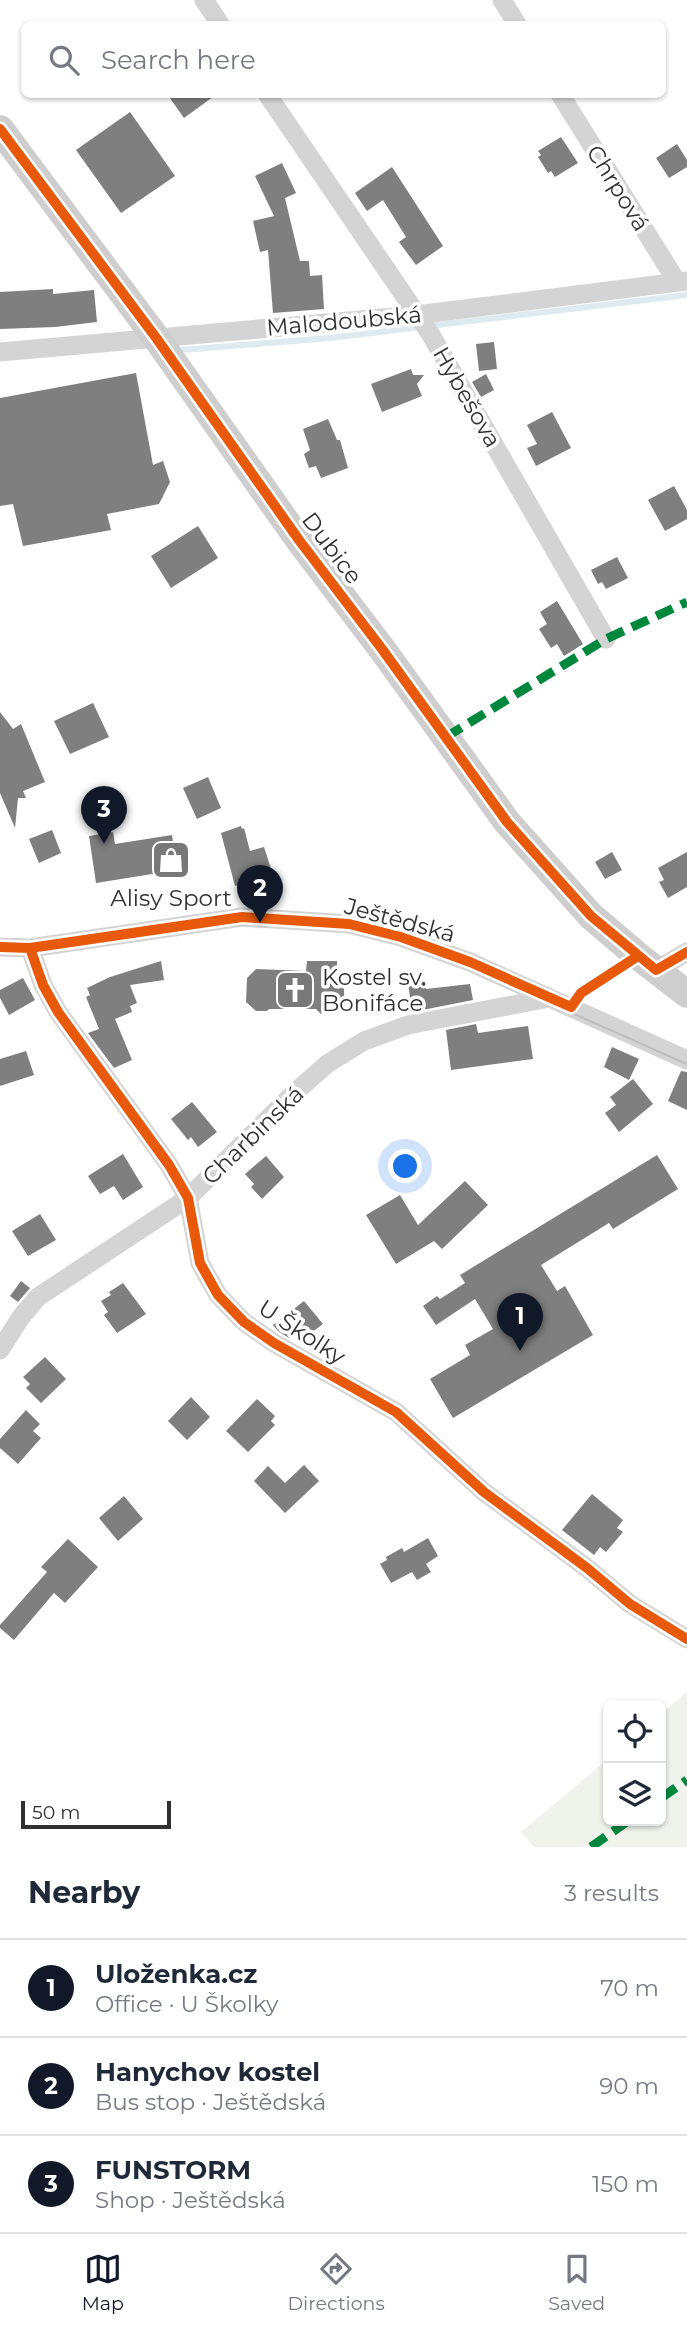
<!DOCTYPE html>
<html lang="en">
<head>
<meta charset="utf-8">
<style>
	:root { --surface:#fff; --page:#f2f2f3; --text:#1f2937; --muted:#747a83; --line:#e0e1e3; --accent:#111827 }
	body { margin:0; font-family:Montserrat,sans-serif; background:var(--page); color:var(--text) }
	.controls { position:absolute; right:21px; bottom:21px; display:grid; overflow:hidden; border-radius:10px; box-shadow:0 2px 5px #0004 }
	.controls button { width:63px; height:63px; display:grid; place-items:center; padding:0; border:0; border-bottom:2px solid var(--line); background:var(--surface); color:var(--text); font:35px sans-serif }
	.scale { position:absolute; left:21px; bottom:18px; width:150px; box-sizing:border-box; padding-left:7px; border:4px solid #303030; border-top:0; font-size:19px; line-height:24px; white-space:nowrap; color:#303030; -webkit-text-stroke:5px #fff; paint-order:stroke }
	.you { position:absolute; left:406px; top:1167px; width:24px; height:24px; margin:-18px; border:5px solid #fff; border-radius:50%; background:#1a73e8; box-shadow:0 0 0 10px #1a73e833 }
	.badge { display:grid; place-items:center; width:46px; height:46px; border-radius:50%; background:var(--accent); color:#fff; font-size:23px; font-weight:700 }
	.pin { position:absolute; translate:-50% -58px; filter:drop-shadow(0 2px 4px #0008) }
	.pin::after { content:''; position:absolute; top:37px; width:24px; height:21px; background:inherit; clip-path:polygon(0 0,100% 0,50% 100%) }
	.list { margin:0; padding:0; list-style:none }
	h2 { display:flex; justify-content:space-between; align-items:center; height:91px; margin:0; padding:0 28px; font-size:30px }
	h2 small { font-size:23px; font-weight:400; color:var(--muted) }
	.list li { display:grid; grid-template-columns:46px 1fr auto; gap:21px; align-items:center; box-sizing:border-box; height:98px; padding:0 28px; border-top:2px solid var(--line) }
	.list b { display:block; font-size:26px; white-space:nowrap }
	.list p { margin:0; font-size:23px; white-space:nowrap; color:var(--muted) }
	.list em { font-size:23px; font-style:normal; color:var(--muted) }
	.icon { flex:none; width:38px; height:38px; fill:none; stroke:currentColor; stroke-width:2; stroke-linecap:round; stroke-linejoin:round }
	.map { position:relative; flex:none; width:687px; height:1847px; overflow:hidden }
	.search { position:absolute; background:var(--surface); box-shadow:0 2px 5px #0004; left:21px; right:21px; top:21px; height:77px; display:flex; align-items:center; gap:18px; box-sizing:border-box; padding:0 24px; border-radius:10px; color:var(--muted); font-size:26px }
	.sheet { height:385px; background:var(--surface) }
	nav { display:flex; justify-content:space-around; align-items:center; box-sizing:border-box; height:98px; border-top:2px solid var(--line); background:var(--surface); font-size:19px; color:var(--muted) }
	nav a { display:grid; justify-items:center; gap:4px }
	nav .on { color:var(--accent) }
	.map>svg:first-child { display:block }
	.green { fill:#f0f3ec }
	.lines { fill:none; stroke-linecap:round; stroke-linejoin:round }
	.stream { stroke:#ddeaf0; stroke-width:6 }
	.building { fill:#7f7f7f }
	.street { stroke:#d4d4d4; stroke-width:19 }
	.secondary { stroke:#cecece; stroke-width:28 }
	.tram { stroke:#bcbcbc; stroke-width:2 }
	.quiet { stroke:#00873e; stroke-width:9; stroke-dasharray:18 9; stroke-linecap:butt }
	.cycleway-casing { stroke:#fff; stroke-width:15 }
	.cycleway { stroke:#e8590c; stroke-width:10 }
	.labels { text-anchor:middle; stroke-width:7; stroke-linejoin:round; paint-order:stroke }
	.street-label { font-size:23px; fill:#303030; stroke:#fff }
	.poi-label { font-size:23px; fill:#303030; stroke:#fff }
</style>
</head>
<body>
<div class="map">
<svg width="687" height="1847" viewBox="0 0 687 1847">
	<rect width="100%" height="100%" fill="#fff"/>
	<!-- green -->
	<path class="green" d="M 687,1692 L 687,1847 L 534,1847 L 521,1832 L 608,1759 L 608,1821 L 661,1821 L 661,1714 Z"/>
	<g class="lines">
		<!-- stream -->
		<path class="stream" d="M 181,350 L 330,338 L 687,295"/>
	</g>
	<!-- building -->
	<path class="building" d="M 167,94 L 217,94 L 184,118 Z
		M 130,112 L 175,176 L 121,213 L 76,150 Z
		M 561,137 L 578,163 L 555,177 L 551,171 L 548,173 L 538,157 L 541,155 L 538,151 Z
		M 677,144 L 687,160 L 687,167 L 669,178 L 656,158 Z
		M 282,163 L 296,193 L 285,198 L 300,261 L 309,261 L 310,276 L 322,275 L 324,309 L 273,313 L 268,250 L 260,252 L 253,221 L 274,216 L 255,176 Z
		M 392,167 L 443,246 L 416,265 L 399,242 L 406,237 L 383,200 L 367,211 L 355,193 Z
		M 53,289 L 53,294 L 94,290 L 97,322 L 55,327 L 0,329 L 0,292 Z
		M 494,342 L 497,369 L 479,371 L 476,344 Z
		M 411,369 L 413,375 L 424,375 L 417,384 L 422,396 L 382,412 L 371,384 Z
		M 136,373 L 153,465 L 163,461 L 170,482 L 159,504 L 107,514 L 111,530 L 23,546 L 13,504 L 0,506 L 0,398 Z
		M 486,374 L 494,390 L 481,397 L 472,382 Z
		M 552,412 L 571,448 L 536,466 L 527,448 L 537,444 L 527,425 Z
		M 328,419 L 337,440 L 340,440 L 348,468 L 321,478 L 316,466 L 309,468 L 304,454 L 310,450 L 303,429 Z
		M 674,486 L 687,510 L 687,519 L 665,531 L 648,500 Z
		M 198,526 L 218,558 L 171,588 L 151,556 Z
		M 617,557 L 628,578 L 606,589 L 602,582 L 598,584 L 591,570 Z
		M 557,601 L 583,644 L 564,656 L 557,644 L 551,648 L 539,629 L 547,624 L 540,612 Z
		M 93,703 L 109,737 L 70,754 L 54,721 Z
		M 0,712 L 13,729 L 21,724 L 45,782 L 23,791 L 26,798 L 18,798 L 15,828 L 0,793 Z
		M 208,777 L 221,808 L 197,819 L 183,788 Z
		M 241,826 L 242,829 L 244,828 L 250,851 L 264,847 L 273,875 L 235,886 L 221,833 Z
		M 52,830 L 61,853 L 39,863 L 29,839 Z
		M 113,832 L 115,844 L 172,835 L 177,870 L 96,883 L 89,836 Z
		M 612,852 L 622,870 L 605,879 L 595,862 Z
		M 687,852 L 687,887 L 668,898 L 659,882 L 664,880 L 658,868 Z
		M 161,961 L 164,980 L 130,985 L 137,1003 L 130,1006 L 132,1012 L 115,1019 L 132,1060 L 114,1068 L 88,1033 L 99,1029 L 86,997 L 90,995 L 87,988 L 110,977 Z
		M 307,961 L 337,961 L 337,977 L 344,984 L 344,997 L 338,1003 L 333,1003 L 321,1014 L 316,1009 L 269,1009 L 267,1011 L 256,1011 L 246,1002 L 247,978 L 256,969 L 306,971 Z
		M 23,978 L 35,1000 L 9,1015 L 0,998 L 0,990 Z
		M 425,981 L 426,989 L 470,984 L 473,1000 L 412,1012 L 408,983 Z
		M 476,1024 L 478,1033 L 528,1026 L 533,1059 L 451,1070 L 446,1030 Z
		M 612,1047 L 639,1059 L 629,1080 L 604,1067 Z
		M 26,1051 L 34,1075 L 0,1086 L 0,1059 Z
		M 681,1071 L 687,1072 L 687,1110 L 668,1101 Z
		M 633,1079 L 653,1104 L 619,1132 L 605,1113 L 616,1105 L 610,1097 Z
		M 192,1102 L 217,1132 L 198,1147 L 191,1137 L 188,1140 L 171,1119 Z
		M 123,1154 L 143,1187 L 123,1200 L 114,1186 L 100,1194 L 88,1176 Z
		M 657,1155 L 678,1189 L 613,1229 L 609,1223 L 541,1265 L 557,1291 L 565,1286 L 593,1335 L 453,1418 L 430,1379 L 470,1355 L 465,1345 L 493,1329 L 475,1299 L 436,1325 L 423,1306 L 437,1296 L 440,1299 L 465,1283 L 460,1275 Z
		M 266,1156 L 284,1177 L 262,1199 L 251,1187 L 254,1184 L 245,1174 Z
		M 465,1181 L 488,1205 L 442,1249 L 434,1241 L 396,1264 L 366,1215 L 400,1195 L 418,1225 Z
		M 40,1214 L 56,1240 L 28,1256 L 12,1231 Z
		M 21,1281 L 30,1288 L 18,1302 L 10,1296 Z
		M 123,1283 L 146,1314 L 117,1333 L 104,1315 L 108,1312 L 101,1301 L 111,1295 L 109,1292 Z
		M 304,1301 L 323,1324 L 304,1338 L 298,1331 L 289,1338 L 278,1331 L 273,1325 Z
		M 45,1357 L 66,1379 L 41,1403 L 26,1388 L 30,1384 L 23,1377 Z
		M 191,1397 L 210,1417 L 187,1440 L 168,1421 Z
		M 257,1399 L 275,1416 L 271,1421 L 275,1425 L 248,1452 L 226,1431 Z
		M 26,1410 L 40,1424 L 33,1431 L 41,1438 L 18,1464 L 0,1448 L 0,1439 Z
		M 304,1465 L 319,1481 L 285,1513 L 254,1481 L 268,1466 L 285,1483 Z
		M 592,1494 L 623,1520 L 617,1528 L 623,1532 L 606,1552 L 600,1547 L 594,1555 L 562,1530 Z
		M 124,1496 L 143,1519 L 118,1541 L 99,1518 Z
		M 428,1538 L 438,1556 L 426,1564 L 431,1572 L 417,1580 L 412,1572 L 391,1583 L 380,1564 L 387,1560 L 386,1557 L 402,1548 L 404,1552 Z
		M 68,1539 L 98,1567 L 65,1603 L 54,1593 L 14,1640 L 0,1628 L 0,1625 L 47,1572 L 41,1567 Z"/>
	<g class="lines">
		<!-- street -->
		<path class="street" d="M 204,0 L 220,24
			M 502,0 L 517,24
			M 267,94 L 431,335 L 606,639
			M 560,94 L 677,282
			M 0,352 L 416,315 L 687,281
			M 0,947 L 30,948 L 242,917 L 349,924 L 401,937 L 470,962 L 687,1060
			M 30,948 L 43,985 L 58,1012 L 169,1165 L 188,1198 L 200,1263 L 218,1295 L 244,1322 L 274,1343 L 396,1412 L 484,1492 L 587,1568 L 630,1604 L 687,1639
			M 656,970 L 687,952
			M 0,1350 L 21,1317 L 38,1297 L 188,1198 L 292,1095 L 327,1064 L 364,1041 L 408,1025 L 549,998"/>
		<!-- secondary -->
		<path class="secondary" d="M 0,129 L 157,339 L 299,540 L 382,649 L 507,822 L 591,916 L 638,956 L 687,994"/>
		<!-- tram -->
		<path class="tram" d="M 0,944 L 34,943
			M 0,954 L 51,950 L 216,925 L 292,923 L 350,930 L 385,937 L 439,954 L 687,1064"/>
		<!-- quiet -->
		<path class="quiet" d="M 446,737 L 606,639 L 687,602
			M 661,1798 L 687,1780
			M 591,1847 L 628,1821"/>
		<defs>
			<path id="cycleway" d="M 0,129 L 157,339 L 299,540 L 382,649 L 507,822 L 591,916 L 656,970 L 687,952
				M 0,947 L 30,948 L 242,917 L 349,924 L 401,937 L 470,962 L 571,1007 L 581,993 L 638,956
				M 30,948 L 43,985 L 58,1012 L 169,1165 L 188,1198 L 200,1263 L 218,1295 L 244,1322 L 274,1343 L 396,1412 L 484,1492 L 587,1568 L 630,1604 L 687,1639"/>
		</defs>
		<!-- cycleway casing -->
		<use href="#cycleway" class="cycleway-casing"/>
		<!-- cycleway -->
		<use href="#cycleway" class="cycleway"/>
	</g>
	<!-- icons -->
	<defs>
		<symbol id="shop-square" viewBox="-11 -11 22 22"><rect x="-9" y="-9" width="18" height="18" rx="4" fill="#787878" stroke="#fff"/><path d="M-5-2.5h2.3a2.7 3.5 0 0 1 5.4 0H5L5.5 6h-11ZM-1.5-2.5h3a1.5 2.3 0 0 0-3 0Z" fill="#fff"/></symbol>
		<symbol id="church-square" viewBox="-11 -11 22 22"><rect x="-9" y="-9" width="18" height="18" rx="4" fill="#787878" stroke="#fff"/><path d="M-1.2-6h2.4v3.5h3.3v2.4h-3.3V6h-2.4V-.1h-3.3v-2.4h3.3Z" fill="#fff"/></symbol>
	</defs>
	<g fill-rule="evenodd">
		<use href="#shop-square" x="149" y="838" width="44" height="44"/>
		<use href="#church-square" x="273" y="968" width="44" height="44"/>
	</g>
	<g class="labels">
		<!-- street labels -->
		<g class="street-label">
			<text transform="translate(618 188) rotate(58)" y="8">Chrpová</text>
			<text transform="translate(344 321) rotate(-5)" y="8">Malodoubská</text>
			<text transform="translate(467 397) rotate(60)" y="8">Hybešova</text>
			<text transform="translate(332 548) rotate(53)" y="8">Dubice</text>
			<text transform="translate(400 920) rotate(15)" y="8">Ještědská</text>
			<text transform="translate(253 1135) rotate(-44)" y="8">Charbinská</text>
			<text transform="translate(302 1332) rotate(33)" y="8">U Školky</text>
		</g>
		<!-- poi labels -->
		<g class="poi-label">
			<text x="171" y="906">Alisy Sport</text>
			<text x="322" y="985" text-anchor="start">Kostel sv.<tspan x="322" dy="26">Bonifáce</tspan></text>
		</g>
	</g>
</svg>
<div class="controls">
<button><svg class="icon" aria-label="locate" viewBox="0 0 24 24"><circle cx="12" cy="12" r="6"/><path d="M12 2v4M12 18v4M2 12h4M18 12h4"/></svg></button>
<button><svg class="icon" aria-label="layers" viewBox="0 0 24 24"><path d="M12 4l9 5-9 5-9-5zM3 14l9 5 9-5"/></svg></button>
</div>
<div class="scale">50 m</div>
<div class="you"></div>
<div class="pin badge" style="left:520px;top:1351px">1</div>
<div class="pin badge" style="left:260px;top:923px">2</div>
<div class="pin badge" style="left:104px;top:844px">3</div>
<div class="search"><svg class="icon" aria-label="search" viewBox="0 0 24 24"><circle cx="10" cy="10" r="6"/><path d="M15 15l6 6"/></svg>Search here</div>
</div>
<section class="sheet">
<h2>Nearby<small>3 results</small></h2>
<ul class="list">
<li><span class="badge">1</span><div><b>Uloženka.cz</b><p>Office · U Školky</p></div><em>70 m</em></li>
<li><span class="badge">2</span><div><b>Hanychov kostel</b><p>Bus stop · Ještědská</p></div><em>90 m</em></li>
<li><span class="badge">3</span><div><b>FUNSTORM</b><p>Shop · Ještědská</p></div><em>150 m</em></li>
</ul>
</section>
<nav>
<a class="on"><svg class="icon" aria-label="map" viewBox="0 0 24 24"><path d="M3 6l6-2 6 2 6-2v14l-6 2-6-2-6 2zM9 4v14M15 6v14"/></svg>Map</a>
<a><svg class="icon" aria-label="directions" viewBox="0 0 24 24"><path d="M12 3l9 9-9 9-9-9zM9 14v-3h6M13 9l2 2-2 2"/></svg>Directions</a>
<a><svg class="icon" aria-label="saved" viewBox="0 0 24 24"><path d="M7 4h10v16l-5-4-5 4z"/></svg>Saved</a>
</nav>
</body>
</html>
